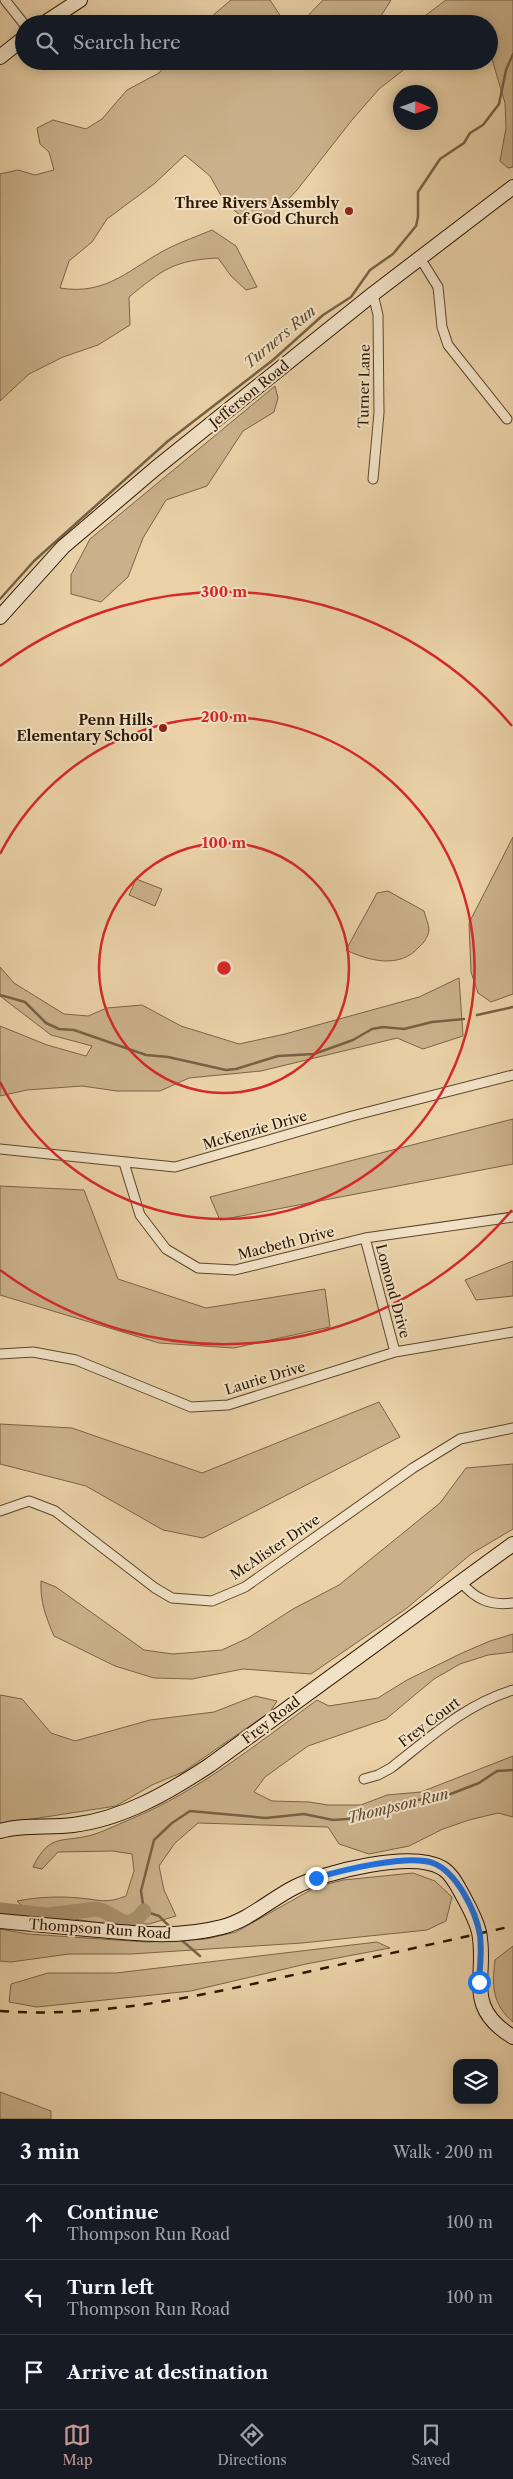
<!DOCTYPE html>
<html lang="en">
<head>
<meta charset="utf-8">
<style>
	:root { --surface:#171b24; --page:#20242c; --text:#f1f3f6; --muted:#9ea1a6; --line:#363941; --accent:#c59692 }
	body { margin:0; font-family:"Libre Caslon Text",serif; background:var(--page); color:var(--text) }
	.controls { position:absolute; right:15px; bottom:15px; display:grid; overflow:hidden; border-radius:10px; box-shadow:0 2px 12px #0003 }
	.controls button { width:45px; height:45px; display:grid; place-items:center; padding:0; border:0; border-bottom:1px solid var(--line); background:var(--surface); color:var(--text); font:25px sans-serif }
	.compass { position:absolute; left:393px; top:85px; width:45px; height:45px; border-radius:50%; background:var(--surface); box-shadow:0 2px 12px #0003; rotate:91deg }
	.stop { position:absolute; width:15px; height:15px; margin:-11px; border:4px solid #1a73e8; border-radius:50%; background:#fff }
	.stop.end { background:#1a73e8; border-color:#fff; box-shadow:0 1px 5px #0008 }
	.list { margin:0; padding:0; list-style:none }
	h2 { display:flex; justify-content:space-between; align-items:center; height:65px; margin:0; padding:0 20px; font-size:21px }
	h2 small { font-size:16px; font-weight:400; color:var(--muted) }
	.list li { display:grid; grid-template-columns:32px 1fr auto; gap:15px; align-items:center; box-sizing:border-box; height:75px; padding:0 20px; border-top:1px solid var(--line) }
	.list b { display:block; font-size:19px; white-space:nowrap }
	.list p { margin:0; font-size:16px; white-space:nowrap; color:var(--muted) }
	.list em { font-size:16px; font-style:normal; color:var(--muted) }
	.icon { flex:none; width:28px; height:28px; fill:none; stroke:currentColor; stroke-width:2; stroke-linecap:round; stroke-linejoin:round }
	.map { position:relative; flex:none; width:513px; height:2119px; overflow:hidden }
	.search { position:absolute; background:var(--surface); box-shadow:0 2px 12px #0003; left:15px; right:15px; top:15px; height:55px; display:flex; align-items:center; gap:12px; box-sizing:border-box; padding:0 18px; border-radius:28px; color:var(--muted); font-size:19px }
	.sheet { height:290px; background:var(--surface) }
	nav { display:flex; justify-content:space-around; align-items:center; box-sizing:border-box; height:70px; border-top:1px solid var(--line); background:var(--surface); font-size:14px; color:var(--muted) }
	nav a { display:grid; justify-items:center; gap:2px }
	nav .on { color:var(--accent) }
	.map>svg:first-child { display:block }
	.green { fill:#cab18b; stroke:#7a6446 }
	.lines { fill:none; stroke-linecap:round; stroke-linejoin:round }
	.stream { stroke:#776143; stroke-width:2.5 }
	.river { stroke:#a9926f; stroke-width:15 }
	.street-casing { stroke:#5b462a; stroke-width:11 }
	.secondary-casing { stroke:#2b1700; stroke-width:16 }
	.street { stroke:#f1e1c6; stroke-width:9 }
	.secondary { stroke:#f1e1c6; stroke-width:14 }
	.rail { stroke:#2b1700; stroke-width:2.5; stroke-dasharray:9 9; stroke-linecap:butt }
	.route { stroke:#1a73e8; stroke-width:6 }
	.ring { fill:none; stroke:#d62828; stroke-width:2.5 }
	.poi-dot { fill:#8f2418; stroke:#f1e1c6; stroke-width:2 }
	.labels { text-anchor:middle; stroke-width:4; stroke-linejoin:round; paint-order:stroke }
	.poi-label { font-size:14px; font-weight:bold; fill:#2b1700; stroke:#f1e1c6; text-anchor:end }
	.street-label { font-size:14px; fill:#2b1700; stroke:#f1e1c6 }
	.water-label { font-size:15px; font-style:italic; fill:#5d482c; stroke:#f1e1c6 }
	.centre { fill:#d62828; stroke:#f1e1c6; stroke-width:2.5 }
	.ring-label { font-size:15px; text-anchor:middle; font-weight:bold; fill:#d62828; stroke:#f1e1c6; stroke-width:4; stroke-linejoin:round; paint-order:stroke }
</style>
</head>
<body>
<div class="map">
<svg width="513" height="2119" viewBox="0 0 513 2119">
	<rect width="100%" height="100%" fill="#ead1a8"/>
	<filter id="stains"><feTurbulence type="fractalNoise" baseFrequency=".004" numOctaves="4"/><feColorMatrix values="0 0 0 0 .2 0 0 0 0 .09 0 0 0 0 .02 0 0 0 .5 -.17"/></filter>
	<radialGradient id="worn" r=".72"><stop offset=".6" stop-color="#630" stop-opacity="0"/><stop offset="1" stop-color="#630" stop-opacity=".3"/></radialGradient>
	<!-- green -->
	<path class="green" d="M 231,0 L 270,0 L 285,23 L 300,24 L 323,0 L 391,0 L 376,24 L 203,24 Z
		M 446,0 L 513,0 L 513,167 L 508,168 L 500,161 L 506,128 L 505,103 L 489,49 L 489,24 L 414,24 Z
		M 169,61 L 415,61 L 379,89 L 352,120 L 297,190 L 266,223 L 243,218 L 224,201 L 210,176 L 185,155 L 154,184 L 107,219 L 92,242 L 69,261 L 60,288 C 108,296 131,267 169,248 C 183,241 198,236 212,230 L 236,246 L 257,287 L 246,290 L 231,276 L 218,258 C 174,260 162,270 129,297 L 130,325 L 98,345 L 63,357 L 29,374 L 0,401 L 0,174 L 18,170 L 35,175 L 54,170 L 49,152 L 40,144 L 37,128 L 53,120 L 86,129 L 102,119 L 127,90 L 159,73 Z
		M 275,386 L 278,398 L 274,412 L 243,431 L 207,486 L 166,500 L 143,538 L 128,577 L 101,602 L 71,594 L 71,575 L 90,539 Z
		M 513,837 L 513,994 L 491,1002 L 478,993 L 471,972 L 469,923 Z
		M 136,879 L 162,889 L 155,906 L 129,895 Z
		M 388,891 L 424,911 C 425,916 429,924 429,930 C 428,937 424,943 419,947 C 400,969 369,961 346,950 L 377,893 Z
		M 0,967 L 14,983 L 64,1014 L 88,1016 L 107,1008 L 142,1005 L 181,1026 L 239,1044 L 285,1034 L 419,997 L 459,978 L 463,1036 L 423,1049 L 397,1038 L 261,1071 L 189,1078 L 160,1091 L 117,1091 L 82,1086 L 27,1090 L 0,1096 L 0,1026 L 47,1045 L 86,1056 L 92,1046 L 51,1035 L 0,996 Z
		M 513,1119 L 513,1164 L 220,1220 L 210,1197 Z
		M 0,1186 L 84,1190 L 118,1279 L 206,1308 L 325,1289 L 330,1327 L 234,1348 L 159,1343 L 0,1295 Z
		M 513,1261 L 513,1296 L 476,1300 L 465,1280 Z
		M 379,1402 L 400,1437 L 203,1538 L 163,1530 L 86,1486 L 0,1464 L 0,1424 L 72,1428 L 202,1473 Z
		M 513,1464 L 513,1529 L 471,1554 L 407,1608 L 311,1674 L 243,1669 L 192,1679 L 154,1678 L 115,1666 L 54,1636 C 46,1617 40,1602 41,1581 L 56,1587 L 144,1650 L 173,1654 L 222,1650 L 248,1638 L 293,1609 L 339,1585 L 440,1503 L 466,1468 Z
		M 513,1634 L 513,1652 L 488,1655 L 460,1664 L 434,1679 L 386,1719 L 308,1746 L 265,1777 L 254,1792 L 272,1801 L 309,1802 L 328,1805 L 361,1805 L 387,1795 L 421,1792 L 513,1756 L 513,1817 L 498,1813 L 469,1820 L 443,1829 L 409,1846 L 369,1854 L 339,1844 L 328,1827 L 198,1823 L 175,1843 L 159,1866 L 164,1890 L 176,1916 L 149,1924 L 100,1923 L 74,1919 L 22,1906 L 17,1901 C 38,1897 59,1896 80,1898 C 100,1900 106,1904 126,1896 L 134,1871 L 132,1854 L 113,1851 L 58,1852 L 42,1869 L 33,1867 C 50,1831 64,1844 95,1834 C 107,1830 119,1824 131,1819 C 199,1791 258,1743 317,1700 L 329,1706 L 378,1698 L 407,1680 L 462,1653 L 490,1641 Z
		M 0,1695 L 22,1699 L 51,1733 L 75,1741 L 150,1720 L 214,1712 L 255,1696 L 277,1701 L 270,1712 L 183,1772 L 152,1785 L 116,1806 L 0,1824 Z
		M 413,1873 L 435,1881 L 452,1897 L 446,1921 L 427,1930 L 302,1943 L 131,1954 L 69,1954 L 11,1962 L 0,1961 L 0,1929 L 27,1934 L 146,1942 L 206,1939 L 236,1932 L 316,1887 L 343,1880 Z
		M 377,1942 L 390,1948 L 306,1964 L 191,1991 L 37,2007 L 9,2002 L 11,1984 L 48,1973 L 116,1973 Z
		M 513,1946 L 513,2022 C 492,2004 492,1986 495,1960 Z
		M 0,2092 L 51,2111 L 51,2119 L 0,2119 Z"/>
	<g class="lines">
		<!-- stream -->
		<path class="stream" d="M 0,599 L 34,561 L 168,441 L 273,360 L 323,315 L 351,297 L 370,270 L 393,254 L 416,226 L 418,217 L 418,192 L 440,159 L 464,143 L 470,133 L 483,125 L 499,104 L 506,70 L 513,54
			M 0,995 L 25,1002 L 46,1023 L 59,1029 L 74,1030 L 146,1055 L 168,1057 L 226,1070 L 236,1069 L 278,1056 L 314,1054 L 353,1040 L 372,1029 L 383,1027 L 404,1029 L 432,1022 L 464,1019
			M 477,1015 L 513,1007
			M 171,1928 L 159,1916 L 144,1911 L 141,1891 L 154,1840 L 172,1823 L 190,1811 L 266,1818 L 304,1814 L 333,1820 L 347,1819 L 372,1814 L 406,1802 L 448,1795 L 479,1783 L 497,1771 L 513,1770
			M 179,1938 L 200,1956"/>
		<!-- river -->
		<path class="river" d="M 0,1910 L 47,1915 L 97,1909 C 118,1913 124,1936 144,1911"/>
		<defs>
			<path id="street" d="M 5,0 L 24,24
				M 420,258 L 438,287 L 442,327 L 448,345 L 507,419
				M 373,479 L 379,413 L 378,315 L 373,294
				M 0,1149 L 175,1167 L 352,1116 L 513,1075
				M 124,1163 L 140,1215 L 166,1249 L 198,1268 L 235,1270 L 365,1238 L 513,1217
				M 365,1238 L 395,1352
				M 0,1354 L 33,1352 L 76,1360 L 191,1407 L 228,1405 L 395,1352 L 513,1332
				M 0,1511 L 29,1501 L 55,1511 L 155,1588 L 172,1598 L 212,1601 L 245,1587 L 413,1468 L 460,1439 L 513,1428
				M 461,1582 C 475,1599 490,1606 513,1603
				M 364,1779 L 378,1775 L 391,1768 C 431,1737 464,1705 513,1690"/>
			<path id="secondary" d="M 43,24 L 80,0
				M 0,57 L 24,38
				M 0,617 L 63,547 L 156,468 L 373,294 L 513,187
				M 0,1831 C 23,1824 49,1828 73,1825 C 123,1819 169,1792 210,1765 L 513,1544
				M 0,1921 C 33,1924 65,1927 98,1930 C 140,1934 180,1938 222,1927 C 249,1920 271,1899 295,1887 C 325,1872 412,1850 442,1868 C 451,1873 457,1885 462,1894 C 469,1907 476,1919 479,1932 C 488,1976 462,2006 513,2037"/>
		</defs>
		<!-- street casing -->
		<use href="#street" class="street-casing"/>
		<!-- secondary casing -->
		<use href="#secondary" class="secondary-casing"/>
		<!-- street -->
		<use href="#street" class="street"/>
		<!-- secondary -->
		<use href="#secondary" class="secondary"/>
		<!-- rail -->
		<path class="rail" d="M 0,2011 C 96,2018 191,1998 284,1977 C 361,1960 437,1943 513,1926"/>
	</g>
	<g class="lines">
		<!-- route -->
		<path class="route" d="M 316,1878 C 342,1870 408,1854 433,1863 C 457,1872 476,1912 480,1935 C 482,1951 480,1966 479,1982"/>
	</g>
	<!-- distance rings -->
	<g class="ring">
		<circle cx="224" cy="968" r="125"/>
		<path d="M0 854A251 251 0 1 1 0 1082"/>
		<path d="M512 1210A376 376 0 0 1 0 1270M0 666A376 376 0 0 1 512 726"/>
	</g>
	<!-- markers -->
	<g class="poi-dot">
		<circle cx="349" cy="211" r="5"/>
		<circle cx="163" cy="728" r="5"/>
	</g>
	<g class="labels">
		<!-- poi labels -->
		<g class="poi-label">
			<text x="339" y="208">Three Rivers Assembly<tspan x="339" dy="16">of God Church</tspan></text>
			<text x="153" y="725">Penn Hills<tspan x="153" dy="16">Elementary School</tspan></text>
		</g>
		<!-- street labels -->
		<g class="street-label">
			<text transform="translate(364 386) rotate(-89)" y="5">Turner Lane</text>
			<text transform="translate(249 394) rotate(-39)" y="5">Jefferson Road</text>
			<text transform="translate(255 1130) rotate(-16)" y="5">McKenzie Drive</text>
			<text transform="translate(286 1243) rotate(-14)" y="5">Macbeth Drive</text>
			<text transform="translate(393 1291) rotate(75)" y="5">Lomond Drive</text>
			<text transform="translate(265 1378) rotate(-17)" y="5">Laurie Drive</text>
			<text transform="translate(275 1547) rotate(-34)" y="5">McAlister Drive</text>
			<text transform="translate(271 1720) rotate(-37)" y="5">Frey Road</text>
			<text transform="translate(429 1722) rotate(-37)" y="5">Frey Court</text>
			<text transform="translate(100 1929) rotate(4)" y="5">Thompson Run Road</text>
		</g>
		<!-- water labels -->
		<g class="water-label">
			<text transform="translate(280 337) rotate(-40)" y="5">Turners Run</text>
			<text transform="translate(398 1806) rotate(-14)" y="5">Thompson Run</text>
		</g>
	</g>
	<circle cx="224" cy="968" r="8" class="centre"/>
	<g class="ring-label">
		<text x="224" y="597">300 m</text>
		<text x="224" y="722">200 m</text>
		<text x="224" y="848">100 m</text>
	</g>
	<rect width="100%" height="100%" filter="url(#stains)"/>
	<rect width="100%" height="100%" fill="url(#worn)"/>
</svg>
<div class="controls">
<button><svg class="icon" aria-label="layers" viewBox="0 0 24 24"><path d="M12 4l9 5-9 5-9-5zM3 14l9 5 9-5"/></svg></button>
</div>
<svg class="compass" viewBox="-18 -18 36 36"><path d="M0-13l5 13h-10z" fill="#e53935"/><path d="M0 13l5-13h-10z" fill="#9ea1a6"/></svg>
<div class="stop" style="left:479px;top:1982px"></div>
<div class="stop end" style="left:316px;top:1878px"></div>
<div class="search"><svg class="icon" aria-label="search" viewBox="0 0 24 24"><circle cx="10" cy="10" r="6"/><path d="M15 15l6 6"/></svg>Search here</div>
</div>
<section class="sheet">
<h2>3 min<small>Walk · 200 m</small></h2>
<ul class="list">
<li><svg class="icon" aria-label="ahead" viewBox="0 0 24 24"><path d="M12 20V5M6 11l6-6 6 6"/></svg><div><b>Continue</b><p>Thompson Run Road</p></div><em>100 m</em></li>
<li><svg class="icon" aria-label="left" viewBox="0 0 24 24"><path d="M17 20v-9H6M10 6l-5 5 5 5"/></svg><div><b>Turn left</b><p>Thompson Run Road</p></div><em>100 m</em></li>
<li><svg class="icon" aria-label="arrive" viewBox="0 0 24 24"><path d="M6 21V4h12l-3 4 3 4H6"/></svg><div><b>Arrive at destination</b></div></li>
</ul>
</section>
<nav>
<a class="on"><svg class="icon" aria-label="map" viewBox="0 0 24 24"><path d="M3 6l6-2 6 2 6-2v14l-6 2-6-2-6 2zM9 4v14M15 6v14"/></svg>Map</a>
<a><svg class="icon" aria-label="directions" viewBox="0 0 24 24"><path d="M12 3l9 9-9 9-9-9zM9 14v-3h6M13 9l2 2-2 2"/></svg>Directions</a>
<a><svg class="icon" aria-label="saved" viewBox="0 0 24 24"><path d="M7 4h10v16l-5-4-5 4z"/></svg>Saved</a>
</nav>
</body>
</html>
